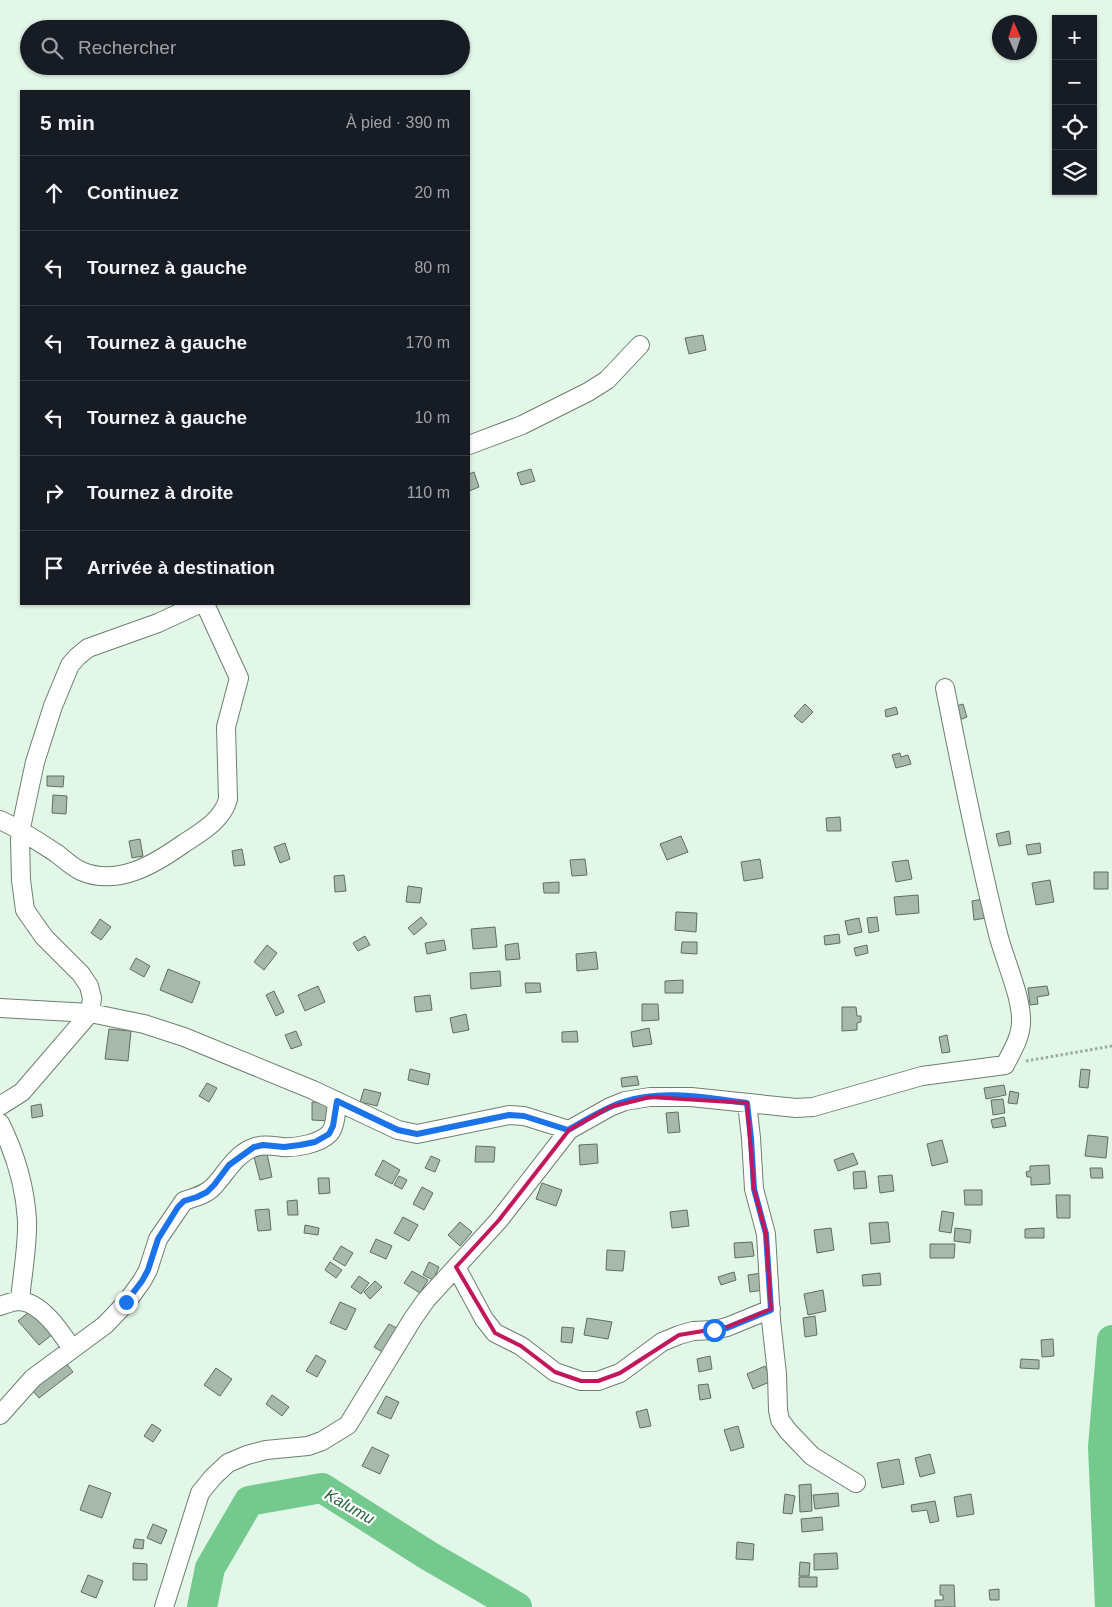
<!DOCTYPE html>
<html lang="fr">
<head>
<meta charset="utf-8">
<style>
	:root { --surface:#171b24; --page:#242831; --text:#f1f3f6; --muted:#9ea1a6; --line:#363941 }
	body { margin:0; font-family:Helvetica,sans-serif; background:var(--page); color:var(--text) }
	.controls { position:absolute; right:15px; top:15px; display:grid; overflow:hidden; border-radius:0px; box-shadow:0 1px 4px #0004 }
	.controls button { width:45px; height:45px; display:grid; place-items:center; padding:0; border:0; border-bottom:1px solid var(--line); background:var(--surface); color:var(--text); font:25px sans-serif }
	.compass { position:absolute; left:992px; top:15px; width:45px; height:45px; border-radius:50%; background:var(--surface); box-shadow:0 1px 4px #0004; rotate:357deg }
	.stop { position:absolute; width:15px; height:15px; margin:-11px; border:4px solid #1a73e8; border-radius:50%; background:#fff }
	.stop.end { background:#1a73e8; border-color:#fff; box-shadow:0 1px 5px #0008 }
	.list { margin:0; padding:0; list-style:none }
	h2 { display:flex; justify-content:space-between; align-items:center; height:65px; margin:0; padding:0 20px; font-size:21px }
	h2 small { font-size:16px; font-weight:400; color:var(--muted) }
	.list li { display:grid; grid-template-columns:32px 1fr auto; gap:15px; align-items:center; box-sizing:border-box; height:75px; padding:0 20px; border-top:1px solid var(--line) }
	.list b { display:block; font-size:19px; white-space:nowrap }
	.list em { font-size:16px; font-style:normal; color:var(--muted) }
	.icon { flex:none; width:28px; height:28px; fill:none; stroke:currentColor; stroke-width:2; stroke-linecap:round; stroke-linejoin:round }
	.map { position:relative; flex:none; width:1112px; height:1607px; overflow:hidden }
	.search { position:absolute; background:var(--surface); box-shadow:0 1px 4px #0004; left:20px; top:20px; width:450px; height:55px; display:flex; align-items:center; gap:12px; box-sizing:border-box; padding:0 18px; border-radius:28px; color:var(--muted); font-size:19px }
	.panel { position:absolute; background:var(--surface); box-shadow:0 1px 4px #0004; left:20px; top:90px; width:450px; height:515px; border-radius:0px }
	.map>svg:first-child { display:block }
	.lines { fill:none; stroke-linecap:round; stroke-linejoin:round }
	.river { stroke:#73c98e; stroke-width:30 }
	.building { fill:#a6b9aa; stroke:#5e6f62 }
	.street-casing { stroke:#6d7f71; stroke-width:20 }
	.path { stroke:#9bab9f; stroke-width:3; stroke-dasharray:2.5 2.5; stroke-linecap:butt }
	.street { stroke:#fff; stroke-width:18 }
	.route { stroke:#1a73e8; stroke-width:6 }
	.marked { fill:none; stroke:#c2185b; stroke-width:4; stroke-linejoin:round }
	.labels { text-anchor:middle; stroke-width:4.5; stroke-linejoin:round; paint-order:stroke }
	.water-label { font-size:16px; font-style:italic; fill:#24623a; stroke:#fff }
</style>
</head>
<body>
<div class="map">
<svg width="1112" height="1607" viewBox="0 0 1112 1607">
	<rect width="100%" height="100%" fill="#e2f7e7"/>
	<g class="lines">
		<!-- river -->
		<path class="river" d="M 202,1607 L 210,1568 L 249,1501 L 322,1488 L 429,1556 L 517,1607
			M 1110,1607 L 1103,1447 L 1112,1340"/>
	</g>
	<!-- building -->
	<path class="building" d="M 703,335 L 706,350 L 689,354 L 685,338 Z
		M 531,469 L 535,481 L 521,485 L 517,473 Z
		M 474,472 L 479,487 L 469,491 L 469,474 Z
		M 805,704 L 813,712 L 802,723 L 794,716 Z
		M 963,704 L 967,717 L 957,721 L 953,707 Z
		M 896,707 L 898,714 L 886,717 L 885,710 Z
		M 900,753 L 901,757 L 908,755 L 911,764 L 896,768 L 892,755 Z
		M 47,776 L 64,776 L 63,787 L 47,786 Z
		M 53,795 L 67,796 L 66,814 L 52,813 Z
		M 840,817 L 841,831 L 827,831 L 826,818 Z
		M 1009,831 L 1011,844 L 999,846 L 996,834 Z
		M 681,836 L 688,852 L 667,860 L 660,844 Z
		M 140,839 L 143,856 L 132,858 L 129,841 Z
		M 285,843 L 290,859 L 280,863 L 274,847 Z
		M 1040,843 L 1041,853 L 1028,855 L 1026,845 Z
		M 242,849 L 245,865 L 234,866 L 232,851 Z
		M 585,859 L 587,875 L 572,876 L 570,860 Z
		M 760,859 L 763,878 L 744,881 L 741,862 Z
		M 908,860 L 912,879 L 896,882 L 892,862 Z
		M 1094,872 L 1108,872 L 1108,889 L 1094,889 Z
		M 344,875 L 346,891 L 335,892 L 334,876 Z
		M 1050,880 L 1054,902 L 1036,905 L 1032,883 Z
		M 559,882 L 559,893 L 544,893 L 543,883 Z
		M 408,886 L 422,888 L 420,903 L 406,902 Z
		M 918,895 L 919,913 L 896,915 L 894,897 Z
		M 983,899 L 986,918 L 974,920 L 972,901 Z
		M 676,912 L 697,913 L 696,932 L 675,930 Z
		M 421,917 L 427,924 L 414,935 L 408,928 Z
		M 877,917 L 879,931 L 869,933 L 867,918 Z
		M 859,918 L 862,932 L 848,935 L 845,921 Z
		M 100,919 L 111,927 L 101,940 L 91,933 Z
		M 495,927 L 497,947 L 473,949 L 471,929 Z
		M 839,934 L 840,943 L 825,945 L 824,936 Z
		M 365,936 L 370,945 L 358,951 L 353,943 Z
		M 444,940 L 446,950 L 427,954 L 425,943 Z
		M 682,942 L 697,942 L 697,954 L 681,953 Z
		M 518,943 L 520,959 L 506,960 L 505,945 Z
		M 267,945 L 277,953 L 264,970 L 254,962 Z
		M 867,945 L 868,953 L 856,956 L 854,948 Z
		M 596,952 L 598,969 L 577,971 L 576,954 Z
		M 136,958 L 150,966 L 144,977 L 130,969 Z
		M 168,969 L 200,982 L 192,1003 L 160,990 Z
		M 500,971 L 501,986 L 471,989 L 470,973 Z
		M 683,980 L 683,993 L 665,993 L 665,981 Z
		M 525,983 L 540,983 L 541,992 L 526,993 Z
		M 318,986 L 325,1002 L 305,1011 L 298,995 Z
		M 1047,986 L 1049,995 L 1037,997 L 1038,1004 L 1030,1005 L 1028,988 Z
		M 274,991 L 284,1012 L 276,1016 L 266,995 Z
		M 430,995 L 432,1010 L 416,1012 L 414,997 Z
		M 642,1004 L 658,1004 L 659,1020 L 642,1021 Z
		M 842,1007 L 856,1007 L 857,1016 L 861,1016 L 861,1022 L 857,1023 L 857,1030 L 842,1031 Z
		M 466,1014 L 469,1030 L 453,1033 L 450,1018 Z
		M 649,1028 L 652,1044 L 633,1047 L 631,1032 Z
		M 109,1029 L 131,1031 L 128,1061 L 105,1059 Z
		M 296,1031 L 302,1045 L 291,1049 L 285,1035 Z
		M 577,1031 L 578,1042 L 562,1042 L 562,1032 Z
		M 947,1035 L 950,1052 L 942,1053 L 939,1037 Z
		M 410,1069 L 430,1074 L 428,1085 L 408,1080 Z
		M 1081,1069 L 1090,1070 L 1088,1088 L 1079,1087 Z
		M 637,1076 L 639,1085 L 622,1087 L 621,1078 Z
		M 207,1083 L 217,1088 L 209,1102 L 199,1096 Z
		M 1004,1085 L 1006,1095 L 986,1099 L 984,1088 Z
		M 364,1089 L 381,1093 L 377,1106 L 360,1102 Z
		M 1010,1091 L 1019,1093 L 1017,1104 L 1008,1103 Z
		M 1003,1099 L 1005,1113 L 993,1115 L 991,1100 Z
		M 312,1102 L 330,1103 L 329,1121 L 312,1120 Z
		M 41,1104 L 43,1116 L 32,1118 L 31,1106 Z
		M 678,1112 L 680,1132 L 668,1133 L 666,1113 Z
		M 1004,1117 L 1006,1126 L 993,1128 L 991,1120 Z
		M 1088,1135 L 1108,1137 L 1106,1158 L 1085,1156 Z
		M 942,1140 L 948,1162 L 932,1166 L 927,1144 Z
		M 597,1144 L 598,1163 L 580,1165 L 579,1145 Z
		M 476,1146 L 495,1147 L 494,1162 L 475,1162 Z
		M 853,1153 L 858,1164 L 838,1171 L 834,1160 Z
		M 267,1154 L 272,1177 L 260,1180 L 254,1157 Z
		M 431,1156 L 440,1160 L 435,1172 L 425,1168 Z
		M 383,1160 L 400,1170 L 392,1184 L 375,1175 Z
		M 1049,1165 L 1050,1184 L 1031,1185 L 1031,1177 L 1027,1177 L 1026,1172 L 1030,1171 L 1030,1166 Z
		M 1090,1168 L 1102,1168 L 1103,1178 L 1091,1178 Z
		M 865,1171 L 867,1188 L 854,1189 L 853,1172 Z
		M 892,1175 L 894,1191 L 880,1193 L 878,1176 Z
		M 399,1176 L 407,1180 L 402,1189 L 394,1185 Z
		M 318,1178 L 329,1178 L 330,1193 L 319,1194 Z
		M 542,1183 L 562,1190 L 556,1206 L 536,1199 Z
		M 422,1187 L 433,1193 L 424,1210 L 413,1204 Z
		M 964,1190 L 982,1190 L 982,1205 L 965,1205 Z
		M 1056,1195 L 1070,1195 L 1070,1218 L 1057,1218 Z
		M 297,1200 L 298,1215 L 288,1215 L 287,1201 Z
		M 269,1209 L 271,1230 L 258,1231 L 255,1210 Z
		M 687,1210 L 689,1226 L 672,1228 L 670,1212 Z
		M 942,1211 L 954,1213 L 951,1233 L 939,1231 Z
		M 403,1217 L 418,1225 L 409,1241 L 394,1233 Z
		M 460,1222 L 472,1232 L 460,1246 L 448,1235 Z
		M 888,1222 L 890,1242 L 871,1244 L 869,1223 Z
		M 305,1225 L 319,1228 L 318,1235 L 304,1233 Z
		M 831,1228 L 834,1250 L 817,1253 L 814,1230 Z
		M 955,1228 L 971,1230 L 970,1243 L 954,1241 Z
		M 1044,1228 L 1044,1238 L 1025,1238 L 1025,1229 Z
		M 376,1239 L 392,1246 L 386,1259 L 370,1252 Z
		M 752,1242 L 754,1256 L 735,1258 L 734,1243 Z
		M 930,1244 L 955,1244 L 954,1258 L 930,1258 Z
		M 341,1246 L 353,1253 L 345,1266 L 333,1259 Z
		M 607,1250 L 625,1251 L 623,1271 L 606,1270 Z
		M 330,1262 L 342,1270 L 336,1278 L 325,1270 Z
		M 429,1262 L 439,1267 L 433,1280 L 423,1275 Z
		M 412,1271 L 428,1280 L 420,1293 L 404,1283 Z
		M 734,1272 L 736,1280 L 721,1285 L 718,1277 Z
		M 762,1273 L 764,1290 L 750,1292 L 748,1275 Z
		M 880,1273 L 881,1285 L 863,1286 L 862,1275 Z
		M 359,1276 L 369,1283 L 361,1294 L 351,1287 Z
		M 375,1281 L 382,1287 L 370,1299 L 364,1292 Z
		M 823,1290 L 826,1311 L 808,1315 L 804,1294 Z
		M 340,1302 L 356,1309 L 346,1330 L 330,1323 Z
		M 31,1310 L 53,1334 L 39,1345 L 18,1321 Z
		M 815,1316 L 817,1335 L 805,1337 L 803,1318 Z
		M 587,1318 L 612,1322 L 608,1339 L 584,1335 Z
		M 389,1324 L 398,1329 L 384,1353 L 374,1347 Z
		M 562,1327 L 574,1328 L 572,1343 L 561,1342 Z
		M 1053,1339 L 1054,1356 L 1042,1357 L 1041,1340 Z
		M 316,1355 L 326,1361 L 317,1377 L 306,1371 Z
		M 710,1356 L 712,1369 L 699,1372 L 697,1359 Z
		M 62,1358 L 73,1372 L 39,1398 L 28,1385 Z
		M 1021,1359 L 1039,1360 L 1039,1369 L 1020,1368 Z
		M 765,1366 L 772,1381 L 753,1389 L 747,1374 Z
		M 216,1368 L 232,1379 L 220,1396 L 204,1385 Z
		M 708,1384 L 711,1398 L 700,1400 L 698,1385 Z
		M 272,1395 L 289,1407 L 282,1416 L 266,1404 Z
		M 386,1396 L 399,1402 L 391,1419 L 377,1413 Z
		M 647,1409 L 651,1426 L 640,1428 L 636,1412 Z
		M 152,1424 L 161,1430 L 153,1442 L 144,1436 Z
		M 738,1426 L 744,1447 L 731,1451 L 724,1430 Z
		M 372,1447 L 389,1455 L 380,1474 L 362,1466 Z
		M 930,1454 L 935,1473 L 920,1477 L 915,1458 Z
		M 899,1459 L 904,1484 L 882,1488 L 877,1463 Z
		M 811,1484 L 812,1511 L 800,1512 L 799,1485 Z
		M 89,1485 L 111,1493 L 102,1518 L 80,1510 Z
		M 838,1493 L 839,1506 L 815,1509 L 813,1495 Z
		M 785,1494 L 795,1496 L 792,1514 L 783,1513 Z
		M 971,1494 L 974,1514 L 957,1517 L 954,1497 Z
		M 935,1501 L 939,1521 L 930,1523 L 927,1510 L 912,1512 L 911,1505 Z
		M 822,1517 L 823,1530 L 802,1532 L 801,1519 Z
		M 153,1524 L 167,1530 L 161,1544 L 147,1538 Z
		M 135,1539 L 144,1540 L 143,1549 L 133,1548 Z
		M 737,1542 L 754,1544 L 753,1560 L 736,1559 Z
		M 837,1553 L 838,1569 L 814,1570 L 814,1554 Z
		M 800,1562 L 810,1563 L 809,1576 L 799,1576 Z
		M 133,1563 L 147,1564 L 147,1580 L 133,1580 Z
		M 88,1575 L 103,1581 L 96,1598 L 81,1592 Z
		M 799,1577 L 817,1577 L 817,1587 L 799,1587 Z
		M 940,1585 L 954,1585 L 955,1607 L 935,1607 L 935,1600 L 943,1600 L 943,1595 L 940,1595 Z
		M 999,1589 L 999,1600 L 990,1600 L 989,1590 Z"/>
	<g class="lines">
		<defs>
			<path id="street" d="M 469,445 L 522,425 L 588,392 L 607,380 L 640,345
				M 0,820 C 20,829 37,841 56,853 C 64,859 72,867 81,871 C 117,887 155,864 183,844 C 200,833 223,820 228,799 L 226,727 L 239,678 L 205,604
				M 0,1008 L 90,1013 L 144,1024 L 184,1037 L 313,1090 L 398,1130 L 417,1134 L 509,1115 L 524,1116 L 569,1130
				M 747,1103 L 751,1138 L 754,1189 L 766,1234 L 771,1320 L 777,1374 L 778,1410 L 780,1420 L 788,1431 L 812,1456 L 856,1483
				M 0,1106 L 22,1092 L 90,1013 L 92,998 L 89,986 L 81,974 L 44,937 L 25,910 L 21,880 L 20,839 L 22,823 L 35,762 L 53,706 L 70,665 L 77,657 L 88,648 L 158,623 L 199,604
				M 0,1123 C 15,1153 25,1187 27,1220 C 28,1245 22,1276 20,1301
				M 456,1267 L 484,1319 L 495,1333 L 521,1346 L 555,1372 L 581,1381 L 598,1381 L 620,1373 L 662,1342 L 679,1335 L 693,1331 L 714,1330 L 727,1327 L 771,1309
				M 0,1306 C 6,1304 13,1301 20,1301 C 42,1303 61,1332 72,1349
				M 0,1415 L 33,1378 L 105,1325 L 126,1303 L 142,1281 L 148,1270 L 158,1239 L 184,1201 C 195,1197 206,1195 214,1186 C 227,1172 236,1153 255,1147 C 264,1144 273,1146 282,1147 C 295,1148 319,1144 329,1134 C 336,1127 336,1110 337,1101
				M 164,1607 L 200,1493 L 213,1477 L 228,1463 L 247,1455 L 266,1450 L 308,1446 L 322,1441 L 348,1425 L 412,1320 L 426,1300 L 499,1220 L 569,1130 L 610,1107 L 625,1101 L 650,1097 L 691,1097 L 796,1108 L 813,1107 L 922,1076 L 1005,1065 C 1012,1051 1021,1037 1021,1022 C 1022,996 1003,957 997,930 C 977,850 961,769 945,688"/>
		</defs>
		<!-- street casing -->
		<use href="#street" class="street-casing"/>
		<!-- path -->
		<path class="path" d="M 1026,1061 L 1112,1046"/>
		<!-- street -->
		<use href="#street" class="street"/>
	</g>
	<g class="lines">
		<!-- route -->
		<path class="route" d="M 126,1302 L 142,1281 L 148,1270 L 158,1239 L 178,1207 L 184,1201 L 197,1197 L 207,1192 L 214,1185 L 229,1165 L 254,1147 L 263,1145 L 284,1147 L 300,1145 L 315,1142 L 329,1134 L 333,1126 L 337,1101 L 398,1130 L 417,1134 L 509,1115 L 524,1116 L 568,1130 C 586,1120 604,1108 623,1102 C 663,1089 707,1098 747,1103 L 751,1138 L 754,1189 L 766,1234 L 771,1310 L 727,1328 L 714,1330"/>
	</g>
	<!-- marked area -->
	<path class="marked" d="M 650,1097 L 747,1103 L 754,1189 L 766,1234 L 771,1309 L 727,1327 L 679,1335 L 620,1373 L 598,1381 L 581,1381 L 555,1372 L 521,1346 L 495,1333 L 456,1267 L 499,1220 L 569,1130 L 610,1107 Z"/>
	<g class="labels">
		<!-- water labels -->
		<g class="water-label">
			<text transform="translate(350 1506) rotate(30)" y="6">Kalumu</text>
		</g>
	</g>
</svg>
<div class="controls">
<button>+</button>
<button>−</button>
<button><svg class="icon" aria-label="locate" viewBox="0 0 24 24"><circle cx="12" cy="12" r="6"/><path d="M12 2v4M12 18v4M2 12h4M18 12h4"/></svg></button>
<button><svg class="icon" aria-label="layers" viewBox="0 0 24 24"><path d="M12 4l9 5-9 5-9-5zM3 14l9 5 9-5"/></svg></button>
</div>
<svg class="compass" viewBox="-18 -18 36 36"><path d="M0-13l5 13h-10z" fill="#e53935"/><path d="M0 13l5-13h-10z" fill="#9ea1a6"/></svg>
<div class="stop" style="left:714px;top:1330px"></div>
<div class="stop end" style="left:126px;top:1302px"></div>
<div class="search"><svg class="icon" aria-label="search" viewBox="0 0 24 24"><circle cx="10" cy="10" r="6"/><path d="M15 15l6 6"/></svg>Rechercher</div>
<section class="panel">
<h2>5 min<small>À pied · 390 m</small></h2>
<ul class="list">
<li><svg class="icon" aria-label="ahead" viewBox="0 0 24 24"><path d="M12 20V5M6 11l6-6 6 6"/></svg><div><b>Continuez</b></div><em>20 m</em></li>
<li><svg class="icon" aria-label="left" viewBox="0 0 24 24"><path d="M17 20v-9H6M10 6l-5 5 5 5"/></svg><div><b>Tournez à gauche</b></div><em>80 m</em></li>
<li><svg class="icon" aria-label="left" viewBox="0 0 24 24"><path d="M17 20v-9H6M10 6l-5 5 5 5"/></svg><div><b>Tournez à gauche</b></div><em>170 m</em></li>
<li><svg class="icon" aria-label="left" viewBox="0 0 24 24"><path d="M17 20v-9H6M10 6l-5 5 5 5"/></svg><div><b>Tournez à gauche</b></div><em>10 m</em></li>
<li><svg class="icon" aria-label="right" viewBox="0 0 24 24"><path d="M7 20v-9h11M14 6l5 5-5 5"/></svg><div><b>Tournez à droite</b></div><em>110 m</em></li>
<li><svg class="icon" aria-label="arrive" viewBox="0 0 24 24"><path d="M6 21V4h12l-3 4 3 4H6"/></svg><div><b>Arrivée à destination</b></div></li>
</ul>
</section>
</div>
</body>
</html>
